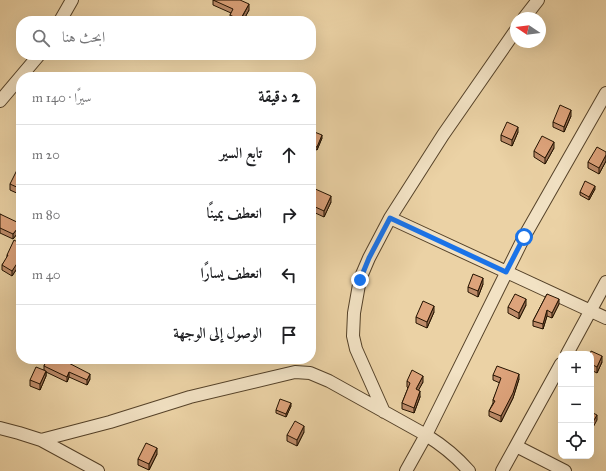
<!DOCTYPE html>
<html lang="ar">
<head>
<meta charset="utf-8">
<style>
	:root { --surface:#fff; --page:#f6f6f6; --text:#202124; --muted:#757577; --line:#e0e0e0 }
	body { margin:0; font-family:"IM FELL Great Primer",Amiri,serif; background:var(--page); color:var(--text); direction:rtl }
	.controls { position:absolute; right:12px; bottom:12px; display:grid; overflow:hidden; border-radius:8px; box-shadow:0 4px 16px #0002 }
	.controls button { width:36px; height:36px; display:grid; place-items:center; padding:0; border:0; border-bottom:1px solid var(--line); background:var(--surface); color:var(--text); font:20px sans-serif }
	.compass { position:absolute; left:510px; top:12px; width:36px; height:36px; border-radius:50%; background:var(--surface); box-shadow:0 4px 16px #0002; rotate:283deg }
	.stop { position:absolute; width:12px; height:12px; margin:-9px; border:3px solid #1a73e8; border-radius:50%; background:#fff }
	.stop.end { background:#1a73e8; border-color:#fff; box-shadow:0 1px 4px #0008 }
	.list { margin:0; padding:0; list-style:none }
	h2 { display:flex; justify-content:space-between; align-items:center; height:52px; margin:0; padding:0 16px; font-size:17px }
	h2 small { font-size:13px; font-weight:400; color:var(--muted) }
	.list li { display:grid; grid-template-columns:26px 1fr auto; gap:12px; align-items:center; box-sizing:border-box; height:60px; padding:0 16px; border-top:1px solid var(--line) }
	.list b { display:block; font-size:15px; white-space:nowrap }
	.list em { font-size:13px; font-style:normal; color:var(--muted) }
	.icon { flex:none; width:22px; height:22px; fill:none; stroke:currentColor; stroke-width:2; stroke-linecap:round; stroke-linejoin:round }
	.map { position:relative; flex:none; width:606px; height:471px; overflow:hidden; direction:ltr }
	.search { position:absolute; background:var(--surface); box-shadow:0 4px 16px #0002; left:16px; top:16px; width:300px; height:44px; display:flex; align-items:center; gap:10px; box-sizing:border-box; padding:0 14px; border-radius:16px; color:var(--muted); font-size:15px }
	.panel { position:absolute; background:var(--surface); box-shadow:0 4px 16px #0002; left:16px; top:72px; width:300px; height:292px; border-radius:16px; direction:rtl }
	.map>svg:first-child { display:block }
	.lines { fill:none; stroke-linecap:round; stroke-linejoin:round }
	.minor-casing { stroke:#554229; stroke-width:14 }
	.minor { stroke:#f2e2c4; stroke-width:12 }
	.wall { fill:#be8c6a; stroke:#231200 }
	.shaded-wall { fill:#9b7256; stroke:#231200 }
	.building { fill:#dda37b; stroke:#231200 }
	.route { stroke:#1a73e8; stroke-width:5 }
</style>
</head>
<body>
<div class="map">
<svg width="606" height="471" viewBox="0 0 606 471">
	<rect width="100%" height="100%" fill="#ebd2a5"/>
	<filter id="stains"><feTurbulence type="fractalNoise" baseFrequency=".005" numOctaves="4"/><feColorMatrix values="0 0 0 0 .2 0 0 0 0 .09 0 0 0 0 .02 0 0 0 .5 -.17"/></filter>
	<radialGradient id="worn" r=".72"><stop offset=".6" stop-color="#630" stop-opacity="0"/><stop offset="1" stop-color="#630" stop-opacity=".3"/></radialGradient>
	<g class="lines">
		<defs>
			<path id="minor" d="M 524,18 L 538,0
				M 60,21 L 72,0
				M 0,101 L 39,55
				M 390,218 L 606,318
				M 567,354 L 606,282
				M 384,412 L 356,349 L 353,336 L 354,313 L 360,279 L 369,258 L 390,218 L 443,135 L 516,30
				M 0,428 L 19,433 L 41,440 L 98,471
				M 41,440 L 110,422 L 190,397 L 295,372 L 310,373 L 329,381 L 426,435 C 442,445 456,456 469,471
				M 516,446 L 565,471
				M 406,471 L 426,435 L 524,237 L 606,93
				M 502,471 L 561,364"/>
		</defs>
		<!-- minor casing -->
		<use href="#minor" class="minor-casing"/>
		<!-- minor -->
		<use href="#minor" class="minor"/>
	</g>
	<!-- wall -->
	<path class="wall" d="M 213,0 L 249,10 L 243,21 L 232,21 L 230,20 L 230,15 L 231,13 L 213,5 Z
		M 571,116 L 564,132 L 553,127 L 553,122 Z
		M 518,132 L 512,146 L 501,141 L 501,135 Z
		M 311,134 L 322,138 L 317,150 L 311,148 Z
		M 554,148 L 545,164 L 534,157 L 534,151 Z
		M 606,152 L 606,161 L 599,174 L 588,168 L 588,162 Z
		M 21,172 L 21,195 L 10,190 L 10,184 Z
		M 595,189 L 589,200 L 580,195 L 580,192 Z
		M 311,192 L 331,202 L 324,217 L 311,211 Z
		M 0,214 L 21,229 L 13,239 L 0,233 Z
		M 21,244 L 21,260 L 18,267 L 12,276 L 2,270 L 2,265 L 7,258 L 7,255 Z
		M 483,284 L 478,297 L 468,292 L 468,287 Z
		M 547,294 L 559,304 L 552,318 L 547,316 L 543,329 L 533,326 L 533,321 Z
		M 526,305 L 519,319 L 508,313 L 508,307 Z
		M 434,312 L 427,328 L 416,323 L 416,317 Z
		M 591,354 L 602,362 L 597,373 L 591,370 Z
		M 47,359 L 90,379 L 87,385 L 69,377 L 67,382 L 46,372 L 46,376 L 40,390 L 30,386 L 30,380 L 44,370 L 44,366 Z
		M 493,375 L 519,379 L 513,398 L 501,422 L 489,416 L 489,411 L 493,403 L 493,400 L 500,383 L 493,380 Z
		M 407,381 L 423,382 L 418,390 L 420,397 L 414,413 L 402,409 L 402,403 L 408,388 L 407,387 Z
		M 291,406 L 286,417 L 276,413 L 276,410 Z
		M 304,432 L 297,446 L 287,441 L 287,435 Z
		M 157,454 L 149,470 L 138,465 L 138,459 Z"/>
	<!-- shaded-wall -->
	<path class="shaded-wall" d="M 249,4 L 249,10 L 243,21 L 240,21 Z
		M 571,110 L 571,116 L 564,132 L 564,127 Z
		M 518,127 L 518,132 L 512,146 L 512,140 Z
		M 322,135 L 322,138 L 317,150 L 317,147 Z
		M 554,142 L 554,148 L 545,164 L 545,158 Z
		M 606,155 L 606,161 L 599,174 L 599,168 Z
		M 595,186 L 595,189 L 589,200 L 589,197 Z
		M 331,196 L 331,202 L 324,217 L 324,211 Z
		M 21,224 L 21,229 L 13,239 L 13,234 Z
		M 21,255 L 21,260 L 18,267 L 12,276 L 12,271 Z
		M 483,278 L 483,284 L 478,297 L 478,291 Z
		M 526,299 L 526,305 L 519,319 L 519,313 Z
		M 559,299 L 559,304 L 552,318 L 552,313 Z
		M 434,306 L 434,312 L 427,328 L 427,322 Z
		M 547,310 L 547,316 L 543,329 L 543,324 Z
		M 602,356 L 602,362 L 597,373 L 597,367 Z
		M 46,371 L 46,376 L 40,390 L 40,384 Z
		M 69,372 L 69,377 L 67,382 L 67,377 Z
		M 90,374 L 90,379 L 87,385 L 87,380 Z
		M 519,374 L 519,379 L 513,398 L 501,422 L 501,416 Z
		M 423,376 L 423,382 L 416,395 L 416,389 Z
		M 420,391 L 420,397 L 414,413 L 414,408 Z
		M 291,403 L 291,406 L 286,417 L 286,414 Z
		M 597,415 L 597,420 L 591,431 L 591,425 Z
		M 304,426 L 304,432 L 297,446 L 297,440 Z
		M 157,448 L 157,454 L 149,470 L 149,464 Z"/>
	<!-- building -->
	<path class="building" d="M 213,0 L 240,0 L 249,4 L 240,20 L 230,15 L 233,9 Z
		M 560,105 L 571,110 L 564,127 L 553,122 Z
		M 507,122 L 518,127 L 512,140 L 501,135 Z
		M 312,131 L 322,135 L 317,147 L 311,145 L 311,134 Z
		M 542,136 L 554,142 L 545,158 L 534,151 Z
		M 597,147 L 606,152 L 606,155 L 599,168 L 588,162 Z
		M 17,170 L 21,172 L 21,189 L 10,184 Z
		M 585,181 L 595,186 L 589,197 L 580,192 Z
		M 313,188 L 331,196 L 324,211 L 311,205 L 311,192 Z
		M 0,214 L 21,224 L 13,234 L 0,228 Z
		M 14,240 L 21,244 L 21,255 L 18,262 L 12,271 L 2,265 L 8,255 L 7,255 Z
		M 473,274 L 483,278 L 478,291 L 468,287 Z
		M 515,294 L 526,299 L 519,313 L 508,307 Z
		M 547,294 L 559,299 L 552,313 L 547,310 L 543,324 L 533,321 Z
		M 423,301 L 434,306 L 427,322 L 416,317 Z
		M 591,351 L 602,356 L 597,367 L 591,364 L 591,354 L 590,354 Z
		M 47,359 L 61,359 L 90,374 L 87,380 L 69,372 L 67,377 L 44,366 Z
		M 497,366 L 519,374 L 513,393 L 501,416 L 489,411 L 495,401 L 493,400 L 501,378 L 493,375 Z
		M 36,367 L 46,371 L 40,384 L 30,380 Z
		M 412,370 L 423,376 L 416,389 L 420,391 L 414,408 L 402,403 L 410,383 L 407,381 Z
		M 280,399 L 291,403 L 286,414 L 276,410 Z
		M 591,412 L 597,415 L 591,425 Z
		M 295,421 L 304,426 L 297,440 L 287,435 Z
		M 146,443 L 157,448 L 149,464 L 138,459 Z"/>
	<g class="lines">
		<!-- route -->
		<path class="route" d="M 360,280 L 369,258 L 390,218 L 506,272 L 524,237"/>
	</g>
	<rect width="100%" height="100%" filter="url(#stains)"/>
	<rect width="100%" height="100%" fill="url(#worn)"/>
</svg>
<div class="controls">
<button>+</button>
<button>−</button>
<button><svg class="icon" aria-label="locate" viewBox="0 0 24 24"><circle cx="12" cy="12" r="6"/><path d="M12 2v4M12 18v4M2 12h4M18 12h4"/></svg></button>
</div>
<svg class="compass" viewBox="-18 -18 36 36"><path d="M0-13l5 13h-10z" fill="#e53935"/><path d="M0 13l5-13h-10z" fill="#757577"/></svg>
<div class="stop" style="left:524px;top:237px"></div>
<div class="stop end" style="left:360px;top:280px"></div>
<div class="search"><svg class="icon" aria-label="search" viewBox="0 0 24 24"><circle cx="10" cy="10" r="6"/><path d="M15 15l6 6"/></svg>ابحث هنا</div>
<section class="panel">
<h2>2 دقيقة<small>سيرًا · 140 m</small></h2>
<ul class="list">
<li><svg class="icon" aria-label="ahead" viewBox="0 0 24 24"><path d="M12 20V5M6 11l6-6 6 6"/></svg><div><b>تابع السير</b></div><em>20 m</em></li>
<li><svg class="icon" aria-label="right" viewBox="0 0 24 24"><path d="M7 20v-9h11M14 6l5 5-5 5"/></svg><div><b>انعطف يمينًا</b></div><em>80 m</em></li>
<li><svg class="icon" aria-label="left" viewBox="0 0 24 24"><path d="M17 20v-9H6M10 6l-5 5 5 5"/></svg><div><b>انعطف يسارًا</b></div><em>40 m</em></li>
<li><svg class="icon" aria-label="arrive" viewBox="0 0 24 24"><path d="M6 21V4h12l-3 4 3 4H6"/></svg><div><b>الوصول إلى الوجهة</b></div></li>
</ul>
</section>
</div>
</body>
</html>
